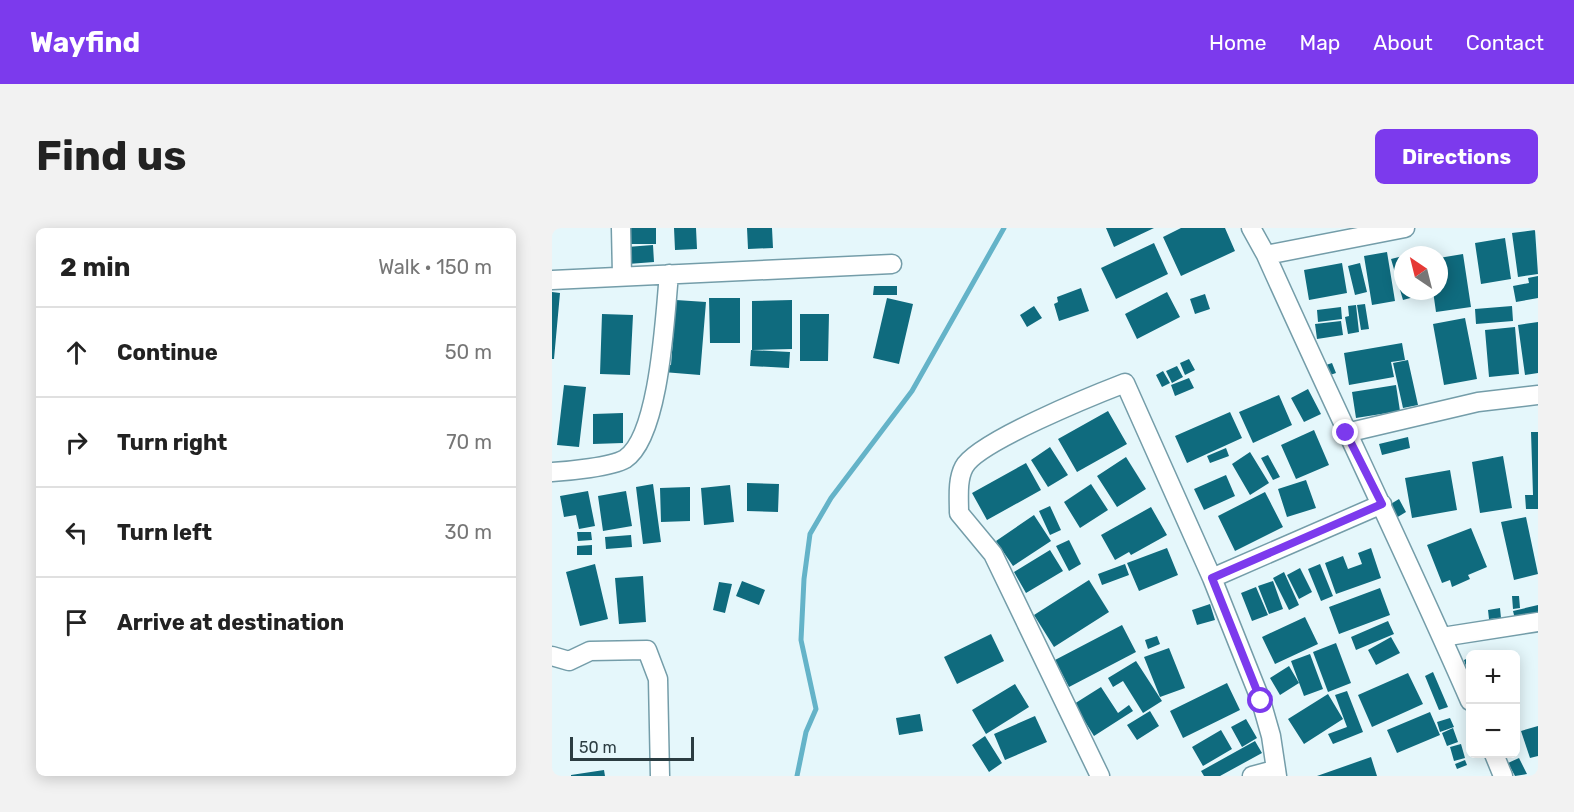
<!DOCTYPE html>
<html lang="en">
<head>
<meta charset="utf-8">
<style>
	:root { --surface:#fff; --page:#f2f2f2; --text:#222; --muted:#767676; --line:#e0e0e0; --accent:#7c3aed }
	body { margin:0; font-family:Rubik,sans-serif; background:var(--page); color:var(--text) }
	.controls { position:absolute; right:18px; bottom:18px; display:grid; overflow:hidden; border-radius:9px; box-shadow:0 3px 15px #0003 }
	.controls button { width:54px; height:54px; display:grid; place-items:center; padding:0; border:0; border-bottom:2px solid var(--line); background:var(--surface); color:var(--text); font:30px sans-serif }
	.compass { position:absolute; left:842px; top:18px; width:54px; height:54px; border-radius:50%; background:var(--surface); box-shadow:0 3px 15px #0003; rotate:325deg }
	.scale { position:absolute; left:18px; bottom:15px; width:124px; box-sizing:border-box; padding-left:6px; border:3px solid #2b3c41; border-top:0; font-size:16px; line-height:21px; white-space:nowrap; color:#2b3c41; -webkit-text-stroke:4px #e5f7fb; paint-order:stroke }
	.stop { position:absolute; width:18px; height:18px; margin:-14px; border:4px solid #7c3aed; border-radius:50%; background:#fff }
	.stop.end { background:#7c3aed; border-color:#fff; box-shadow:0 2px 6px #0008 }
	.list { margin:0; padding:0; list-style:none }
	h2 { display:flex; justify-content:space-between; align-items:center; height:78px; margin:0; padding:0 24px; font-size:26px }
	h2 small { font-size:20px; font-weight:400; color:var(--muted) }
	.list li { display:grid; grid-template-columns:39px 1fr auto; gap:18px; align-items:center; box-sizing:border-box; height:90px; padding:0 24px; border-top:2px solid var(--line) }
	.list b { display:block; font-size:22px; white-space:nowrap }
	.list em { font-size:20px; font-style:normal; color:var(--muted) }
	.icon { flex:none; width:33px; height:33px; fill:none; stroke:currentColor; stroke-width:2; stroke-linecap:round; stroke-linejoin:round }
	.map { position:relative; flex:none; width:986px; height:548px; overflow:hidden; border-radius:9px }
	header { display:flex; align-items:center; gap:36px; box-sizing:border-box; height:84px; padding:0 30px; background:var(--accent); color:#fff }
	header strong { font-size:28px }
	nav { display:flex; gap:33px; margin-inline-start:auto; font-size:21px }
	.intro { display:flex; align-items:center; justify-content:space-between; box-sizing:border-box; height:144px; padding:0 36px }
	h1 { margin:0; font-size:42px }
	.button { padding:15px 27px; border-radius:9px; background:var(--accent); color:#fff; font-size:21px; font-weight:700 }
	main { display:flex; gap:36px; padding:0 36px }
	aside { flex:1; background:var(--surface); border-radius:9px; box-shadow:0 3px 15px #0003 }
	.map>svg:first-child { display:block }
	.lines { fill:none; stroke-linecap:round; stroke-linejoin:round }
	.stream { stroke:#64b3c8; stroke-width:5 }
	.building { fill:#0f6b7e }
	.street-casing { stroke:#749da9; stroke-width:21 }
	.street { stroke:#fff; stroke-width:18 }
	.route { stroke:#7c3aed; stroke-width:8 }
</style>
</head>
<body>
<header>
<strong>Wayfind</strong>
<nav><a>Home</a><a>Map</a><a>About</a><a>Contact</a></nav>
</header>
<div class="intro"><h1>Find us</h1><a class="button">Directions</a></div>
<main>
<aside>
<h2>2 min<small>Walk · 150 m</small></h2>
<ul class="list">
<li><svg class="icon" aria-label="ahead" viewBox="0 0 24 24"><path d="M12 20V5M6 11l6-6 6 6"/></svg><div><b>Continue</b></div><em>50 m</em></li>
<li><svg class="icon" aria-label="right" viewBox="0 0 24 24"><path d="M7 20v-9h11M14 6l5 5-5 5"/></svg><div><b>Turn right</b></div><em>70 m</em></li>
<li><svg class="icon" aria-label="left" viewBox="0 0 24 24"><path d="M17 20v-9H6M10 6l-5 5 5 5"/></svg><div><b>Turn left</b></div><em>30 m</em></li>
<li><svg class="icon" aria-label="arrive" viewBox="0 0 24 24"><path d="M6 21V4h12l-3 4 3 4H6"/></svg><div><b>Arrive at destination</b></div></li>
</ul>
</aside>
<div class="map">
<svg width="986" height="548" viewBox="0 0 986 548">
	<rect width="100%" height="100%" fill="#e5f7fb"/>
	<g class="lines">
		<!-- stream -->
		<path class="stream" d="M 245,548 L 254,504 L 264,481 L 249,412 L 252,351 L 258,306 L 279,270 L 360,163 L 452,0"/>
	</g>
	<!-- building -->
	<path class="building" d="M 77,0 L 104,0 L 104,16 L 77,16 Z
		M 122,0 L 144,0 L 145,21 L 123,22 Z
		M 195,0 L 220,0 L 221,20 L 196,21 Z
		M 554,0 L 602,0 L 562,19 Z
		M 629,0 L 673,0 L 683,23 L 629,48 L 611,9 Z
		M 983,2 L 986,46 L 966,49 L 960,5 Z
		M 953,10 L 959,51 L 929,56 L 923,15 Z
		M 602,15 L 616,46 L 564,71 L 549,40 Z
		M 101,17 L 102,34 L 76,36 L 75,19 Z
		M 835,24 L 843,73 L 820,77 L 812,28 Z
		M 911,26 L 919,79 L 884,84 L 881,63 L 887,63 L 887,30 Z
		M 851,28 L 851,63 L 872,63 L 873,66 L 851,72 L 839,31 Z
		M 790,35 L 795,65 L 757,72 L 752,42 Z
		M 808,35 L 815,64 L 803,67 L 796,38 Z
		M 986,48 L 986,70 L 964,74 L 961,58 L 977,55 L 976,50 Z
		M 322,58 L 345,58 L 345,67 L 321,67 Z
		M 529,60 L 537,83 L 507,93 L 502,76 L 506,74 L 505,69 Z
		M 0,64 L 8,65 L 2,131 L 0,131 Z
		M 615,64 L 628,89 L 585,111 L 573,86 Z
		M 653,66 L 658,81 L 643,86 L 638,71 Z
		M 157,70 L 188,70 L 188,115 L 158,115 Z
		M 335,70 L 361,76 L 347,136 L 321,130 Z
		M 124,72 L 154,74 L 148,147 L 111,144 L 112,136 L 119,137 Z
		M 240,72 L 240,121 L 200,122 L 200,73 Z
		M 813,76 L 817,101 L 809,102 L 805,77 Z
		M 804,77 L 807,104 L 796,106 L 793,89 L 797,88 L 796,78 Z
		M 482,78 L 490,90 L 475,99 L 468,87 Z
		M 960,78 L 961,93 L 924,96 L 923,81 Z
		M 789,79 L 790,91 L 766,94 L 765,82 Z
		M 50,86 L 81,87 L 78,147 L 48,146 Z
		M 248,86 L 277,86 L 276,133 L 248,133 Z
		M 913,90 L 925,151 L 892,157 L 881,96 Z
		M 789,93 L 791,107 L 765,111 L 763,96 Z
		M 986,94 L 986,145 L 973,147 L 966,97 Z
		M 963,99 L 967,146 L 937,149 L 933,102 Z
		M 850,115 L 853,132 L 839,134 L 842,149 L 797,157 L 792,125 Z
		M 199,122 L 238,124 L 237,140 L 198,138 Z
		M 637,131 L 643,142 L 633,147 L 628,135 Z
		M 856,132 L 866,177 L 851,180 L 841,135 Z
		M 780,135 L 784,145 L 775,148 L 771,138 Z
		M 625,138 L 631,149 L 620,155 L 614,143 Z
		M 611,143 L 618,155 L 610,159 L 604,147 Z
		M 637,150 L 642,160 L 623,168 L 619,157 Z
		M 12,157 L 34,159 L 27,219 L 5,217 Z
		M 844,157 L 848,183 L 804,190 L 800,164 Z
		M 756,161 L 769,186 L 752,194 L 739,170 Z
		M 727,167 L 740,197 L 701,215 L 687,184 Z
		M 556,183 L 575,216 L 525,244 L 506,211 Z
		M 678,184 L 690,210 L 635,235 L 623,208 Z
		M 71,185 L 71,215 L 41,216 L 41,186 Z
		M 762,202 L 777,237 L 744,251 L 729,217 Z
		M 979,204 L 986,204 L 986,281 L 974,281 L 973,267 L 981,267 Z
		M 856,209 L 858,220 L 830,227 L 827,216 Z
		M 498,219 L 516,247 L 496,259 L 479,232 Z
		M 674,220 L 677,228 L 658,235 L 655,228 Z
		M 698,224 L 717,255 L 698,267 L 680,236 Z
		M 716,227 L 728,249 L 721,252 L 709,230 Z
		M 951,228 L 960,280 L 928,285 L 920,234 Z
		M 574,229 L 594,261 L 565,279 L 545,248 Z
		M 474,235 L 489,262 L 435,292 L 420,265 Z
		M 898,242 L 905,282 L 860,290 L 853,250 Z
		M 674,247 L 683,268 L 652,282 L 642,261 Z
		M 754,252 L 764,280 L 735,289 L 726,261 Z
		M 195,255 L 227,256 L 226,284 L 195,283 Z
		M 101,256 L 109,314 L 91,316 L 84,259 Z
		M 539,256 L 556,282 L 528,300 L 512,274 Z
		M 178,257 L 182,294 L 152,297 L 149,260 Z
		M 138,259 L 138,293 L 109,294 L 108,260 Z
		M 36,263 L 43,298 L 27,301 L 24,287 L 12,289 L 8,268 Z
		M 74,263 L 80,298 L 51,303 L 46,268 Z
		M 713,264 L 731,299 L 683,323 L 666,288 Z
		M 847,271 L 854,284 L 844,290 L 837,277 Z
		M 498,278 L 509,302 L 498,307 L 487,283 Z
		M 599,279 L 615,307 L 579,327 L 577,324 L 563,332 L 549,307 Z
		M 482,287 L 499,313 L 461,338 L 444,313 Z
		M 974,289 L 986,346 L 962,352 L 949,294 Z
		M 919,300 L 935,339 L 916,347 L 918,351 L 900,359 L 898,352 L 890,355 L 875,317 Z
		M 25,304 L 39,304 L 40,312 L 26,313 Z
		M 79,307 L 80,319 L 54,321 L 53,309 Z
		M 517,312 L 529,336 L 517,343 L 504,318 Z
		M 40,317 L 40,327 L 25,327 L 25,318 Z
		M 615,320 L 626,347 L 587,363 L 575,335 Z
		M 819,320 L 829,350 L 784,366 L 773,335 L 791,328 L 796,341 L 810,336 L 806,325 Z
		M 498,322 L 511,343 L 474,365 L 462,344 Z
		M 43,336 L 56,391 L 28,398 L 14,344 Z
		M 573,336 L 577,347 L 550,357 L 546,346 Z
		M 768,336 L 781,368 L 769,373 L 756,341 Z
		M 748,340 L 760,364 L 747,371 L 735,347 Z
		M 732,344 L 747,377 L 737,382 L 721,350 Z
		M 91,348 L 94,394 L 67,396 L 63,350 Z
		M 537,352 L 557,384 L 502,419 L 482,387 Z
		M 190,353 L 213,362 L 207,377 L 184,368 Z
		M 721,353 L 731,381 L 717,386 L 706,358 Z
		M 167,354 L 180,356 L 173,385 L 161,382 Z
		M 704,359 L 716,387 L 700,393 L 689,365 Z
		M 828,360 L 838,387 L 787,406 L 777,379 Z
		M 960,368 L 967,368 L 968,380 L 961,381 Z
		M 658,376 L 663,392 L 645,397 L 640,382 Z
		M 986,377 L 986,386 L 963,391 L 961,383 Z
		M 948,380 L 949,390 L 937,391 L 936,382 Z
		M 753,389 L 766,416 L 723,436 L 710,409 Z
		M 836,393 L 842,406 L 804,422 L 799,409 Z
		M 570,397 L 584,424 L 517,459 L 503,432 Z
		M 439,406 L 452,433 L 405,456 L 392,429 Z
		M 605,408 L 608,416 L 596,421 L 593,412 Z
		M 839,409 L 848,425 L 824,437 L 816,422 Z
		M 784,415 L 799,455 L 776,464 L 761,424 Z
		M 617,420 L 633,460 L 608,469 L 592,429 Z
		M 758,426 L 771,461 L 752,468 L 739,433 Z
		M 918,429 L 918,451 L 912,432 Z
		M 584,433 L 610,473 L 591,485 L 571,453 L 561,459 L 556,450 Z
		M 737,438 L 747,455 L 728,467 L 718,450 Z
		M 881,444 L 896,479 L 887,482 L 873,448 Z
		M 856,445 L 871,476 L 820,499 L 806,467 Z
		M 675,455 L 688,482 L 631,510 L 618,483 Z
		M 463,456 L 477,479 L 434,506 L 420,482 Z
		M 549,459 L 566,485 L 577,477 L 581,483 L 542,508 L 522,476 Z
		M 795,463 L 811,504 L 781,516 L 776,506 L 795,499 L 783,467 Z
		M 776,466 L 791,491 L 752,516 L 736,491 Z
		M 598,483 L 607,498 L 585,512 L 575,497 Z
		M 878,484 L 888,507 L 845,525 L 835,502 Z
		M 368,486 L 371,503 L 347,507 L 344,490 Z
		M 483,488 L 495,514 L 453,532 L 442,506 Z
		M 898,490 L 902,499 L 888,504 L 885,494 Z
		M 694,491 L 705,510 L 690,519 L 679,499 Z
		M 986,498 L 986,528 L 978,530 L 969,503 Z
		M 901,500 L 906,514 L 895,518 L 890,505 Z
		M 669,502 L 680,521 L 651,538 L 640,519 Z
		M 433,508 L 450,535 L 437,544 L 420,517 Z
		M 703,513 L 710,525 L 668,548 L 652,548 L 649,543 Z
		M 909,516 L 913,530 L 902,533 L 898,519 Z
		M 819,529 L 825,548 L 765,548 Z
		M 967,530 L 975,546 L 963,548 L 956,535 Z
		M 913,532 L 915,537 L 905,541 L 903,536 Z
		M 52,542 L 53,548 L 19,548 L 19,547 Z"/>
	<g class="lines">
		<defs>
			<path id="street" d="M 69,0 L 70,47
				M 699,0 L 714,27 C 781,177 853,324 918,473
				M 714,27 L 853,0
				M 0,52 L 340,36
				M 794,205 L 926,174 L 986,167
				M 0,244 C 17,243 59,239 73,231 C 108,208 113,86 117,46
				M 660,350 L 830,276
				M 890,409 L 986,394
				M 0,428 L 17,433 L 38,423 L 95,422 L 106,451 L 108,548
				M 942,526 L 951,548
				M 548,548 L 441,326 L 407,285 C 407,270 405,252 412,239 C 425,214 542,167 573,155 L 660,350 L 709,473 L 719,508 L 725,548
				M 700,548 L 722,542"/>
		</defs>
		<!-- street casing -->
		<use href="#street" class="street-casing"/>
		<!-- street -->
		<use href="#street" class="street"/>
	</g>
	<g class="lines">
		<!-- route -->
		<path class="route" d="M 709,473 L 660,350 L 830,276 L 794,205"/>
	</g>
</svg>
<div class="controls">
<button>+</button>
<button>−</button>
</div>
<svg class="compass" viewBox="-18 -18 36 36"><path d="M0-13l5 13h-10z" fill="#e53935"/><path d="M0 13l5-13h-10z" fill="#767676"/></svg>
<div class="scale">50 m</div>
<div class="stop" style="left:709px;top:473px"></div>
<div class="stop end" style="left:794px;top:205px"></div>
</div>
</main>
</body>
</html>
